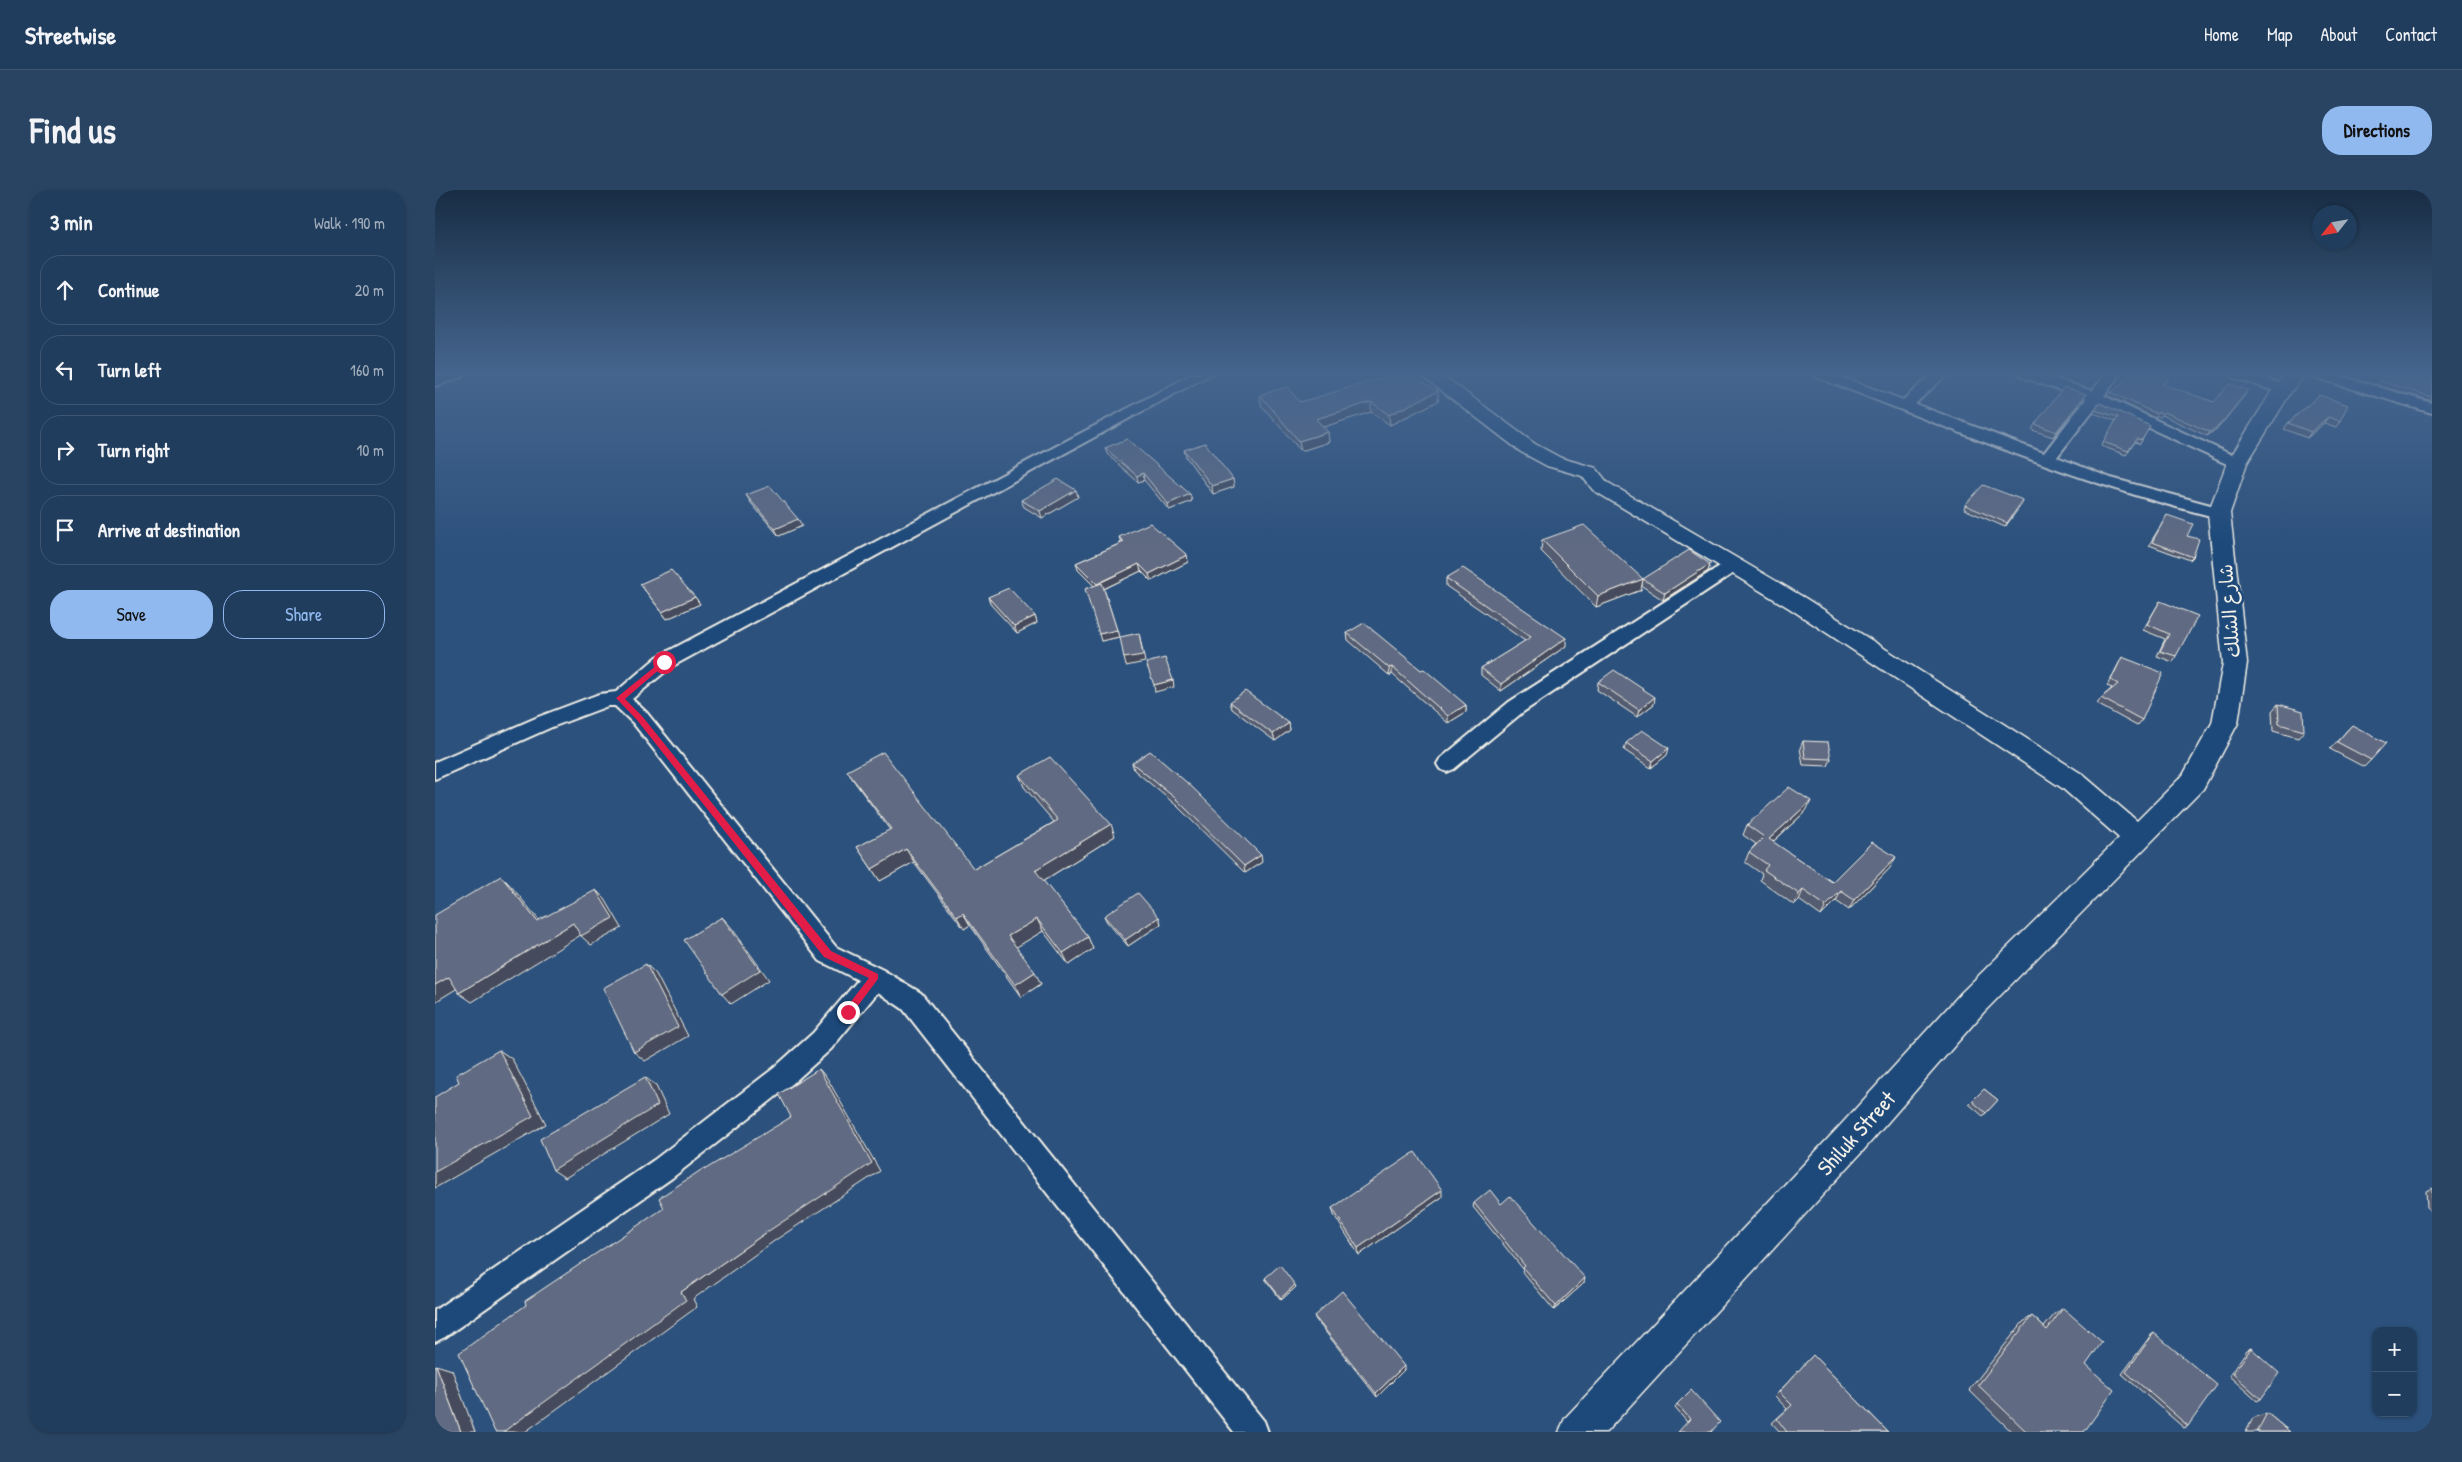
<!DOCTYPE html>
<html lang="en">
<head>
<meta charset="utf-8">
<style>
	:root { --surface:#213d5d; --page:#294463; --text:#f1f3f6; --muted:#a2aebc; --line:#3e5672; --accent:#90b9f0 }
	body { margin:0; font-family:"Patrick Hand","Playpen Sans Arabic",sans-serif; background:var(--page); color:var(--text) }
	.controls { position:absolute; right:15px; bottom:15px; display:grid; overflow:hidden; border-radius:10px; box-shadow:0 1px 4px #0004 }
	.controls button { width:45px; height:45px; display:grid; place-items:center; padding:0; border:0; border-bottom:1px solid var(--line); background:var(--surface); color:var(--text); font:25px sans-serif }
	.compass { position:absolute; left:1877px; top:15px; width:45px; height:45px; border-radius:50%; background:var(--surface); box-shadow:0 1px 4px #0004; rotate:239deg }
	.stop { position:absolute; width:15px; height:15px; margin:-11px; border:4px solid #e11d48; border-radius:50%; background:#fff }
	.stop.end { background:#e11d48; border-color:#fff; box-shadow:0 1px 5px #0008 }
	.list { margin:0; padding:0; list-style:none }
	h2 { display:flex; justify-content:space-between; align-items:center; height:65px; margin:0; padding:0 20px; font-size:21px }
	h2 small { font-size:16px; font-weight:400; color:var(--muted) }
	.list li { display:grid; grid-template-columns:32px 1fr auto; gap:15px; align-items:center; box-sizing:border-box; height:70px; margin:0 10px 10px; padding:0 10px; border:1px solid var(--line); border-radius:20px }
	.list b { display:block; font-size:19px; white-space:nowrap }
	.list em { font-size:16px; font-style:normal; color:var(--muted) }
	.actions { display:flex; gap:10px; padding:15px 20px }
	.actions a { flex:1; padding:11px 0; border:1px solid var(--accent); border-radius:20px; text-align:center; font-size:18px; color:var(--accent) }
	.actions .main { background:var(--accent); color:#111 }
	.icon { flex:none; width:28px; height:28px; fill:none; stroke:currentColor; stroke-width:2; stroke-linecap:round; stroke-linejoin:round }
	.map { position:relative; flex:none; width:1997px; height:1242px; overflow:hidden; border-radius:20px }
	header { display:flex; align-items:center; gap:30px; box-sizing:border-box; height:70px; padding:0 25px; background:var(--surface); border-bottom:1px solid var(--line) }
	header strong { font-size:24px }
	nav { display:flex; gap:28px; margin-inline-start:auto; font-size:18px }
	.intro { display:flex; align-items:center; justify-content:space-between; box-sizing:border-box; height:120px; padding:0 30px }
	h1 { margin:0; font-size:35px }
	.button { padding:12px 22px; border-radius:20px; background:var(--accent); color:#111; font-size:18px; font-weight:700 }
	main { display:flex; gap:30px; padding:0 30px }
	aside { flex:1; background:var(--surface); border-radius:20px; box-shadow:0 1px 4px #0004 }
	.map>svg:first-child { display:block }
	.lines { fill:none; stroke-linecap:round; stroke-linejoin:round }
	.street-casing { stroke:#f4f1e8; stroke-width:4 }
	.secondary-casing { stroke:#f4f1e8; stroke-width:3 }
	.street { fill:#1f4a7a; fill-rule:evenodd }
	.secondary { fill:#1f4a7a; fill-rule:evenodd }
	.wall { fill:#535c70; stroke:#f4f1e8 }
	.shaded-wall { fill:#444b5b; stroke:#f4f1e8 }
	.building { fill:#616b82; stroke:#f4f1e8 }
	.route { fill:#e11d48 }
	.labels { text-anchor:middle; stroke-width:5; stroke-linejoin:round; paint-order:stroke }
	.street-label { font-size:19px; fill:#f4f1e8; stroke:#1f4a7a }
	.near-street-label { font-size:22px; fill:#f4f1e8; stroke:#1f4a7a }
</style>
</head>
<body>
<header>
<strong>Streetwise</strong>
<nav><a>Home</a><a>Map</a><a>About</a><a>Contact</a></nav>
</header>
<div class="intro"><h1>Find us</h1><a class="button">Directions</a></div>
<main>
<aside>
<h2>3 min<small>Walk · 190 m</small></h2>
<ul class="list">
<li><svg class="icon" aria-label="ahead" viewBox="0 0 24 24"><path d="M12 20V5M6 11l6-6 6 6"/></svg><div><b>Continue</b></div><em>20 m</em></li>
<li><svg class="icon" aria-label="left" viewBox="0 0 24 24"><path d="M17 20v-9H6M10 6l-5 5 5 5"/></svg><div><b>Turn left</b></div><em>160 m</em></li>
<li><svg class="icon" aria-label="right" viewBox="0 0 24 24"><path d="M7 20v-9h11M14 6l5 5-5 5"/></svg><div><b>Turn right</b></div><em>10 m</em></li>
<li><svg class="icon" aria-label="arrive" viewBox="0 0 24 24"><path d="M6 21V4h12l-3 4 3 4H6"/></svg><div><b>Arrive at destination</b></div></li>
</ul>
<div class="actions"><a class="main">Save</a><a>Share</a></div>
</aside>
<div class="map">
<svg width="1997" height="1242" viewBox="0 0 1997 1242">
	<rect width="100%" height="100%" fill="#2c517c"/>
	<filter id="ink" filterUnits="userSpaceOnUse"><feTurbulence type="fractalNoise" baseFrequency=".02" numOctaves="2"/><feDisplacementMap in="SourceGraphic" scale="10" xChannelSelector="R" yChannelSelector="G"/><feConvolveMatrix kernelMatrix="1 2 1 2 8 2 1 2 1" color-interpolation-filters="sRGB"/></filter>
	<g filter="url(#ink)">
		<g class="lines">
			<defs>
				<path id="street" d="M 9,184 L 29,184 L 27,187 L 0,196 L 0,187 Z
					M 758,184 L 776,184 L 236,477 L 197,509 L 212,523 L 401,757 L 448,780 L 486,803 L 829,1231 L 833,1242 L 799,1242 L 468,819 L 443,802 L 396,859 L 357,894 L 237,988 L 10,1147 L 0,1152 L 0,1120 L 219,970 L 339,878 L 378,843 L 423,790 L 385,771 L 198,533 L 180,516 L 173,516 L 117,537 L 0,589 L 0,572 L 103,527 L 164,504 L 181,502 L 222,467 Z
					M 1379,184 L 1399,184 L 1468,210 L 1497,184 L 1512,184 L 1480,214 L 1609,263 L 1651,209 L 1587,187 L 1585,184 L 1606,184 L 1657,201 L 1671,184 L 1685,184 L 1669,206 L 1808,270 L 1810,273 L 1808,276 L 1796,276 L 1663,214 L 1622,267 L 1676,288 L 1790,319 L 1792,323 L 1790,327 L 1784,328 C 1646,295 1514,237 1381,187 Z
					M 1795,184 L 1816,184 L 1853,196 L 1855,199 L 1853,202 L 1843,202 L 1797,187 Z
					M 1877,184 L 1899,184 L 1997,213 L 1997,223 L 1879,187 Z
					M 1297,370 L 1303,372 L 1306,376 L 1303,380 L 1088,522 L 1019,579 L 1012,582 L 1005,579 L 1002,574 L 1005,569 L 1074,512 L 1291,372 Z"/>
				<path id="secondary" d="M 985,184 L 1006,184 L 1100,254 L 1126,268 L 1161,278 L 1172,292 L 1370,408 L 1647,584 L 1702,631 L 1748,585 L 1777,533 L 1788,473 L 1773,323 L 1792,273 L 1838,199 L 1851,184 L 1870,184 L 1856,202 L 1812,273 L 1795,323 L 1812,473 L 1803,533 L 1768,599 L 1548,823 L 1426,963 L 1171,1242 L 1124,1242 L 1130,1228 L 1402,939 L 1526,803 L 1684,648 L 1627,598 L 1354,418 L 1158,300 L 1147,286 L 1112,276 L 1086,262 Z"/>
			</defs>
			<!-- street casing -->
			<use href="#street" class="street-casing"/>
			<!-- secondary casing -->
			<use href="#secondary" class="secondary-casing"/>
			<!-- street -->
			<use href="#street" class="street"/>
			<!-- secondary -->
			<use href="#secondary" class="secondary"/>
		</g>
		<!-- wall -->
		<path class="wall" d="M 1951,184 L 1997,185 L 1997,208 L 1995,210 L 1942,195 Z
			M 1734,188 L 1728,195 L 1779,212 L 1811,204 L 1784,237 L 1772,246 L 1727,225 L 1725,227 L 1721,226 L 1720,228 L 1672,205 L 1674,202 L 1677,202 Z
			M 1003,201 L 1003,211 L 955,235 L 936,222 L 888,237 L 894,252 L 866,261 L 826,215 L 825,205 L 865,212 Z
			M 1651,204 L 1648,210 L 1618,247 L 1597,240 L 1600,234 Z
			M 1884,205 L 1905,231 L 1901,237 L 1889,233 L 1872,248 L 1849,239 L 1853,233 Z
			M 1660,220 L 1715,236 L 1705,254 L 1700,252 L 1691,265 L 1666,256 L 1681,231 L 1658,223 Z
			M 670,258 L 757,311 L 734,320 L 709,290 L 703,292 L 672,264 Z
			M 749,260 L 798,289 L 799,297 L 778,304 L 751,267 Z
			M 641,300 L 643,307 L 607,328 L 589,317 L 586,310 Z
			M 311,305 L 363,329 L 367,336 L 344,346 L 316,313 Z
			M 1588,310 L 1570,337 L 1529,319 L 1530,315 Z
			M 1732,325 L 1752,346 L 1758,367 L 1755,370 L 1714,355 Z
			M 684,347 L 752,365 L 753,372 L 716,391 L 706,381 L 669,399 L 684,447 L 666,451 L 659,396 L 643,380 L 641,373 L 686,353 Z
			M 1107,350 L 1206,400 L 1161,417 L 1106,361 Z
			M 1275,374 L 1273,381 L 1228,410 L 1207,396 L 1208,389 Z
			M 1011,388 L 1131,456 L 1066,501 L 1046,485 L 1046,478 L 1090,451 L 1011,396 Z
			M 205,394 L 260,407 L 265,414 L 232,429 Z
			M 553,407 L 600,426 L 602,433 L 582,443 L 556,415 Z
			M 1725,411 L 1741,466 L 1738,472 L 1722,466 L 1730,449 L 1708,440 Z
			M 912,443 L 986,480 L 1031,515 L 1031,522 L 1013,533 L 957,484 L 955,486 L 913,450 Z
			M 1687,467 L 1707,530 L 1702,536 L 1662,514 L 1666,508 L 1677,498 L 1672,496 L 1684,473 Z
			M 1163,492 L 1219,514 L 1202,527 L 1162,500 Z
			M 795,512 L 854,533 L 855,540 L 840,551 L 797,519 Z
			M 1843,514 L 1869,541 L 1863,548 L 1838,541 L 1837,521 Z
			M 1917,535 L 1936,570 L 1929,577 L 1895,559 Z
			M 1368,551 L 1396,569 L 1393,576 L 1368,575 L 1365,558 Z
			M 1191,553 L 1232,565 L 1216,578 L 1189,560 Z
			M 697,573 L 827,672 L 810,683 L 742,616 L 699,580 Z
			M 412,581 L 539,679 L 619,632 L 589,597 L 584,585 L 680,646 L 608,691 L 653,747 L 658,759 L 634,775 L 608,741 L 581,757 L 606,794 L 586,807 L 535,735 L 529,739 L 479,672 L 445,691 L 422,657 L 455,640 L 421,594 Z
			M 1371,621 L 1338,652 L 1397,692 L 1455,678 L 1414,720 L 1401,711 L 1386,726 L 1364,710 L 1359,715 L 1325,690 L 1327,684 L 1310,672 L 1314,662 L 1321,654 L 1308,645 L 1312,635 Z
			M 669,726 L 724,727 L 726,734 L 693,756 L 672,732 Z
			M 1549,899 L 1563,910 L 1548,926 L 1534,914 Z
			M 1997,998 L 1997,1023 L 1992,1017 L 1991,1001 Z
			M 1007,1007 L 924,1065 L 899,1025 L 897,1018 Z
			M 1039,1013 L 1066,1014 L 1116,1052 L 1149,1093 L 1119,1120 L 1087,1082 L 1088,1079 L 1038,1017 Z
			M 830,1088 L 861,1097 L 846,1110 L 831,1090 Z
			M 1628,1118 L 1651,1175 L 1649,1242 L 1577,1242 L 1534,1200 L 1588,1132 L 1597,1126 L 1609,1137 L 1619,1125 Z
			M 879,1126 L 969,1180 L 942,1207 L 881,1130 Z
			M 1719,1143 L 1753,1236 L 1749,1238 L 1687,1184 L 1716,1145 Z
			M 1816,1158 L 1826,1209 L 1822,1211 L 1794,1186 L 1812,1160 Z
			M 1378,1165 L 1453,1242 L 1345,1242 L 1337,1233 L 1352,1219 L 1340,1206 Z
			M 1242,1214 L 1285,1232 L 1252,1232 L 1240,1218 Z
			M 1832,1223 L 1855,1242 L 1811,1242 L 1818,1228 Z"/>
		<!-- shaded-wall -->
		<path class="shaded-wall" d="M 1813,200 L 1784,237 L 1772,246 L 1775,242 Z
			M 1003,201 L 1003,211 L 955,235 L 954,225 Z
			M 1651,204 L 1648,210 L 1618,247 L 1621,242 Z
			M 936,212 L 936,222 L 882,239 L 881,229 Z
			M 1893,227 L 1889,233 L 1872,248 L 1876,242 Z
			M 893,242 L 894,252 L 866,261 L 864,251 Z
			M 708,283 L 709,290 L 703,292 L 702,286 Z
			M 798,289 L 799,297 L 778,304 L 777,296 Z
			M 641,300 L 643,307 L 607,328 L 605,321 Z
			M 755,304 L 757,311 L 734,320 L 733,314 Z
			M 1588,310 L 1587,314 L 1570,337 L 1572,333 Z
			M 363,329 L 367,336 L 344,346 L 340,339 Z
			M 752,365 L 753,372 L 716,391 L 714,384 Z
			M 704,374 L 706,381 L 664,401 L 662,394 Z
			M 1275,374 L 1273,381 L 1228,410 L 1230,403 Z
			M 1208,389 L 1206,400 L 1161,417 L 1163,406 Z
			M 260,407 L 265,414 L 232,429 L 227,422 Z
			M 600,426 L 602,433 L 582,443 L 579,436 Z
			M 682,440 L 684,447 L 666,451 L 664,444 Z
			M 704,443 L 710,472 L 691,476 L 689,468 Z
			M 1131,448 L 1131,456 L 1066,501 L 1066,494 Z
			M 957,477 L 957,484 L 955,486 L 954,478 Z
			M 738,490 L 739,497 L 720,502 L 719,495 Z
			M 1220,507 L 1219,514 L 1202,527 L 1204,520 Z
			M 1031,515 L 1031,522 L 1013,533 L 1013,526 Z
			M 854,533 L 855,540 L 840,551 L 838,544 Z
			M 1234,558 L 1232,565 L 1216,578 L 1218,571 Z
			M 1376,611 L 1371,621 L 1330,659 L 1334,649 Z
			M 676,634 L 680,646 L 606,692 L 600,680 Z
			M 471,659 L 479,672 L 445,691 L 437,679 Z
			M 826,665 L 827,672 L 810,683 L 809,676 Z
			M 1461,667 L 1455,678 L 1414,720 L 1419,710 Z
			M 66,686 L 76,696 L 113,741 L 102,731 Z
			M 161,700 L 170,709 L 187,738 L 156,755 L 146,746 Z
			M 1368,700 L 1364,710 L 1359,715 L 1364,704 Z
			M 1406,701 L 1401,711 L 1386,726 L 1391,716 Z
			M 528,723 L 535,735 L 529,739 L 522,727 Z
			M 287,727 L 296,737 L 334,790 L 296,814 L 287,804 Z
			M 724,727 L 726,734 L 693,756 L 690,750 Z
			M 602,729 L 608,741 L 580,758 L 573,746 Z
			M 138,733 L 149,743 L 37,812 L 24,803 Z
			M 653,747 L 658,759 L 634,775 L 628,763 Z
			M 211,774 L 221,784 L 253,846 L 210,871 L 199,862 Z
			M 600,782 L 606,794 L 586,807 L 580,795 Z
			M 14,787 L 26,796 L 0,812 L 0,795 Z
			M 64,860 L 77,869 L 111,934 L 0,998 L 0,982 Z
			M 384,879 L 392,888 L 445,981 L 342,1049 L 258,1109 L 262,1117 L 90,1242 L 68,1242 L 246,1102 L 332,1042 Z
			M 210,887 L 221,896 L 234,924 L 130,988 L 118,980 Z
			M 1007,1000 L 1007,1007 L 924,1065 L 923,1058 Z
			M 1150,1088 L 1149,1093 L 1119,1120 L 1121,1116 Z
			M 860,1095 L 861,1097 L 846,1110 L 846,1108 Z
			M 1,1175 L 17,1180 L 40,1242 L 26,1242 Z
			M 969,1176 L 969,1180 L 942,1207 L 941,1203 Z"/>
		<!-- building -->
		<path class="building" d="M 961,184 L 974,184 L 1003,201 L 954,225 L 936,212 L 881,229 L 893,242 L 864,251 L 825,205 L 852,197 L 865,212 Z
			M 1696,184 L 1723,184 L 1734,188 L 1727,194 L 1779,212 L 1794,194 L 1813,200 L 1786,234 L 1775,242 L 1729,222 L 1727,224 L 1723,222 L 1722,224 L 1674,202 L 1677,202 Z
			M 1951,184 L 1994,184 L 1997,185 L 1997,207 L 1945,191 Z
			M 1629,197 L 1651,204 L 1621,242 L 1600,234 Z
			M 1884,205 L 1913,215 L 1905,231 L 1893,227 L 1876,242 L 1853,233 Z
			M 1665,213 L 1715,236 L 1707,250 L 1702,249 L 1693,261 L 1668,252 L 1683,227 L 1660,220 Z
			M 692,249 L 755,304 L 733,314 L 708,283 L 702,286 L 670,258 Z
			M 770,253 L 798,289 L 777,296 L 749,260 Z
			M 623,289 L 641,300 L 605,321 L 586,310 Z
			M 1548,295 L 1588,310 L 1572,333 L 1530,315 Z
			M 335,296 L 363,329 L 340,339 L 311,305 Z
			M 1732,325 L 1758,334 L 1752,346 L 1764,349 L 1758,367 L 1717,352 Z
			M 715,333 L 752,365 L 714,384 L 704,374 L 662,394 L 641,373 L 689,352 L 684,347 Z
			M 1149,335 L 1208,389 L 1163,406 L 1107,350 Z
			M 1254,360 L 1275,374 L 1230,403 L 1208,389 Z
			M 1028,378 L 1131,448 L 1066,494 L 1046,478 L 1096,447 L 1011,388 Z
			M 236,380 L 260,407 L 227,422 L 205,394 Z
			M 667,393 L 682,440 L 664,444 L 650,399 Z
			M 574,398 L 600,426 L 579,436 L 553,407 Z
			M 1725,411 L 1763,426 L 1741,466 L 1725,461 L 1734,444 L 1712,434 Z
			M 929,433 L 986,480 L 989,479 L 1031,515 L 1013,526 L 957,477 L 954,478 L 912,443 Z
			M 704,443 L 708,465 L 689,468 L 685,447 Z
			M 1687,467 L 1728,483 L 1707,530 L 1666,508 L 1683,494 L 1676,490 Z
			M 730,468 L 738,490 L 719,495 L 711,473 Z
			M 1179,480 L 1220,507 L 1204,520 L 1163,492 Z
			M 810,501 L 854,533 L 838,544 L 795,512 Z
			M 1843,514 L 1868,521 L 1869,541 L 1844,534 Z
			M 1917,535 L 1951,553 L 1936,570 L 1902,552 Z
			M 1207,540 L 1234,558 L 1218,571 L 1191,553 Z
			M 1368,551 L 1393,552 L 1396,569 L 1370,568 Z
			M 715,561 L 757,597 L 826,665 L 809,676 L 740,608 L 697,573 Z
			M 448,562 L 539,679 L 623,630 L 584,585 L 615,567 L 676,634 L 600,680 L 653,747 L 628,763 L 602,729 L 573,746 L 600,782 L 580,795 L 528,723 L 522,727 L 471,659 L 437,679 L 422,657 L 456,639 L 412,581 Z
			M 1354,597 L 1376,611 L 1334,649 L 1397,692 L 1437,652 L 1461,667 L 1419,710 L 1406,701 L 1391,716 L 1368,700 L 1364,704 L 1329,680 L 1333,675 L 1314,662 L 1329,647 L 1312,635 Z
			M 66,686 L 102,731 L 161,700 L 178,728 L 146,746 L 138,733 L 24,803 L 14,787 L 0,795 L 0,725 Z
			M 703,703 L 724,727 L 690,750 L 669,726 Z
			M 287,727 L 325,780 L 287,804 L 249,750 Z
			M 211,774 L 243,837 L 199,862 L 168,798 Z
			M 64,860 L 98,926 L 0,982 L 0,907 L 24,892 L 21,885 Z
			M 384,879 L 437,973 L 332,1042 L 246,1102 L 251,1110 L 68,1242 L 60,1242 L 24,1163 L 91,1115 L 90,1111 L 229,1018 L 224,1008 L 269,978 L 269,980 L 356,927 L 344,904 Z
			M 210,887 L 223,915 L 118,980 L 105,949 Z
			M 1549,899 L 1563,910 L 1551,923 L 1537,911 Z
			M 980,962 L 1007,1000 L 923,1058 L 897,1018 Z
			M 1055,1000 L 1066,1014 L 1075,1006 L 1116,1052 L 1117,1051 L 1150,1088 L 1121,1116 L 1088,1078 L 1090,1076 L 1039,1013 Z
			M 845,1075 L 860,1095 L 846,1108 L 830,1088 Z
			M 907,1101 L 969,1176 L 941,1203 L 879,1126 Z
			M 1628,1118 L 1667,1152 L 1651,1175 L 1679,1200 L 1649,1242 L 1592,1242 L 1543,1195 L 1597,1126 L 1612,1140 Z
			M 1719,1143 L 1782,1195 L 1753,1236 L 1691,1182 Z
			M 1816,1158 L 1844,1183 L 1826,1209 L 1798,1184 Z
			M 1378,1165 L 1453,1242 L 1352,1242 L 1342,1229 L 1357,1215 L 1344,1202 Z
			M 1,1175 L 26,1242 L 0,1242 L 0,1176 Z
			M 1256,1200 L 1285,1232 L 1276,1242 L 1243,1242 L 1255,1229 L 1242,1214 Z
			M 1832,1223 L 1855,1242 L 1822,1242 Z"/>
	</g>
	<!-- sky -->
	<linearGradient id="sky" x2="0" y2="1"><stop stop-color="#182d44"/><stop offset="0.51" stop-color="#45658e"/><stop offset="1" stop-color="#45658e" stop-opacity="0"/></linearGradient>
	<rect width="1997" height="358" fill="url(#sky)"/>
	<!-- route -->
	<path class="route" d="M 227,471 L 233,472 L 190,509 L 207,526 L 396,761 L 443,784 L 443,789 L 416,825 L 413,826 L 408,822 L 434,788 L 389,767 L 202,530 L 181,508 Z"/>
	<g class="labels">
		<!-- street labels -->
		<g class="street-label">
			<text transform="translate(1794 421) rotate(-95)" y="7">شارع الشلك</text>
		</g>
		<!-- near-street labels -->
		<g class="near-street-label">
			<text transform="translate(1421 943) rotate(-48)" y="8">Shiluk Street</text>
		</g>
	</g>
</svg>
<div class="controls">
<button>+</button>
<button>−</button>
</div>
<svg class="compass" viewBox="-18 -18 36 36"><path d="M0-13l5 13h-10z" fill="#e53935"/><path d="M0 13l5-13h-10z" fill="#a2aebc"/></svg>
<div class="stop" style="left:229px;top:472px"></div>
<div class="stop end" style="left:413px;top:822px"></div>
</div>
</main>
</body>
</html>
